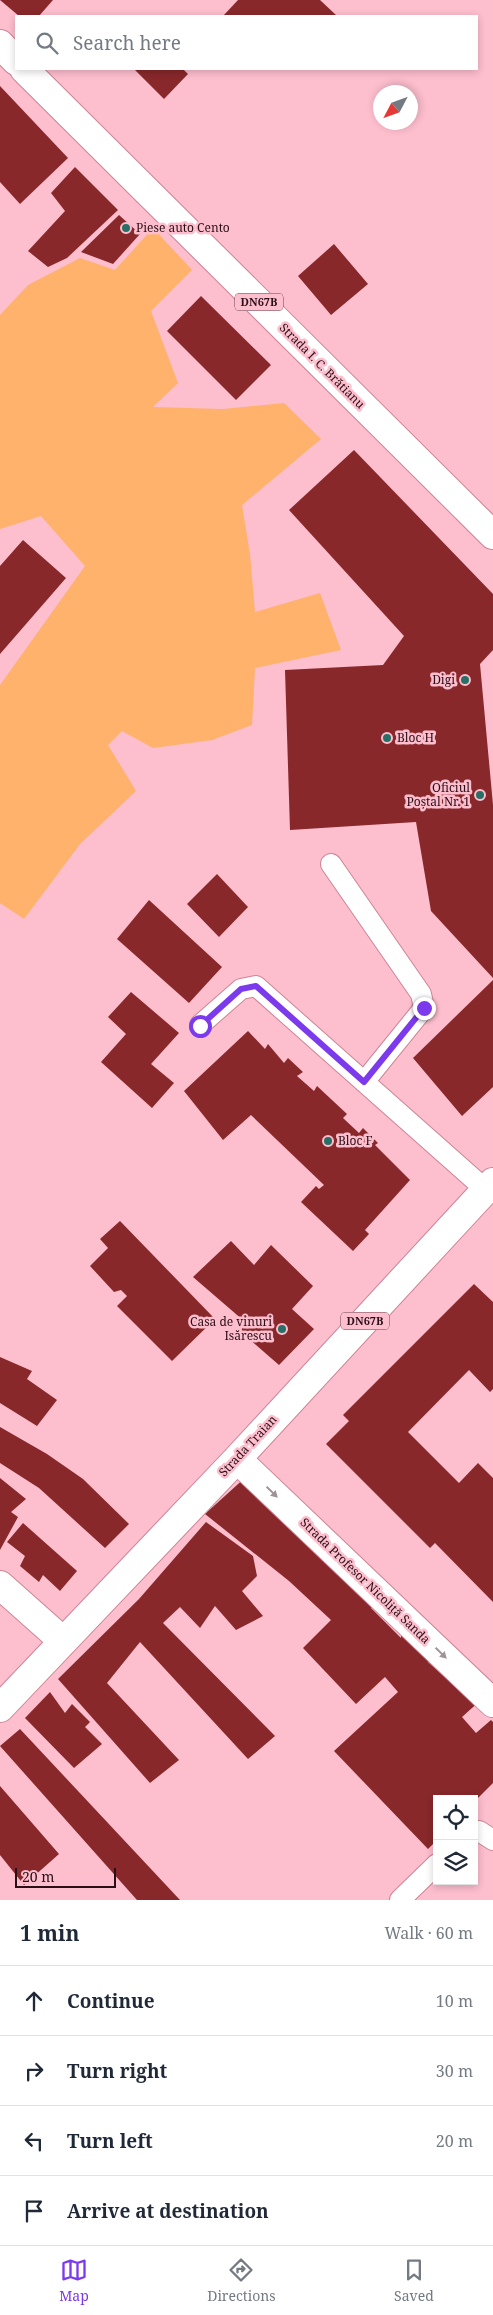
<!DOCTYPE html>
<html lang="en">
<head>
<meta charset="utf-8">
<style>
	:root { --surface:#fff; --page:#f2f2f3; --text:#1f2937; --muted:#747a83; --line:#e0e1e3; --accent:#7c3aed }
	body { margin:0; font-family:"Noto Serif",serif; background:var(--page); color:var(--text) }
	.controls { position:absolute; right:15px; bottom:15px; display:grid; overflow:hidden; border-radius:0px; box-shadow:0 2px 8px #0003 }
	.controls button { width:45px; height:45px; display:grid; place-items:center; padding:0; border:0; border-bottom:1px solid var(--line); background:var(--surface); color:var(--text); font:25px sans-serif }
	.compass { position:absolute; left:373px; top:85px; width:45px; height:45px; border-radius:50%; background:var(--surface); box-shadow:0 2px 8px #0003; rotate:229deg }
	.scale { position:absolute; left:15px; bottom:12px; width:101px; box-sizing:border-box; padding-left:5px; border:2px solid #2a0f17; border-top:0; font-size:14px; line-height:18px; white-space:nowrap; color:#2a0f17; -webkit-text-stroke:4px #fdbece; paint-order:stroke }
	.stop { position:absolute; width:15px; height:15px; margin:-11px; border:4px solid #7c3aed; border-radius:50%; background:#fff }
	.stop.end { background:#7c3aed; border-color:#fff; box-shadow:0 1px 5px #0008 }
	.list { margin:0; padding:0; list-style:none }
	h2 { display:flex; justify-content:space-between; align-items:center; height:65px; margin:0; padding:0 20px; font-size:21px }
	h2 small { font-size:16px; font-weight:400; color:var(--muted) }
	.list li { display:grid; grid-template-columns:32px 1fr auto; gap:15px; align-items:center; box-sizing:border-box; height:70px; padding:0 20px; border-top:1px solid var(--line) }
	.list b { display:block; font-size:19px; white-space:nowrap }
	.list em { font-size:16px; font-style:normal; color:var(--muted) }
	.icon { flex:none; width:28px; height:28px; fill:none; stroke:currentColor; stroke-width:2; stroke-linecap:round; stroke-linejoin:round }
	.map { position:relative; flex:none; width:493px; height:1900px; overflow:hidden }
	.search { position:absolute; background:var(--surface); box-shadow:0 2px 8px #0003; left:15px; right:15px; top:15px; height:55px; display:flex; align-items:center; gap:12px; box-sizing:border-box; padding:0 18px; border-radius:0px; color:var(--muted); font-size:19px }
	.sheet { height:345px; background:var(--surface) }
	nav { display:flex; justify-content:space-around; align-items:center; box-sizing:border-box; height:70px; border-top:1px solid var(--line); background:var(--surface); font-size:14px; color:var(--muted) }
	nav a { display:grid; justify-items:center; gap:2px }
	nav .on { color:var(--accent) }
	.map>svg:first-child { display:block }
	.green { fill:#feb26c }
	.building { fill:#88282b }
	.lines { fill:none; stroke-linecap:round; stroke-linejoin:round }
	.lane-casing { stroke:#cd8497; stroke-width:22 }
	.street-casing { stroke:#cd8497; stroke-width:30 }
	.primary-casing { stroke:#cd8497; stroke-width:30 }
	.lane { stroke:#fff; stroke-width:20 }
	.street { stroke:#fff; stroke-width:28 }
	.primary { stroke:#fff; stroke-width:28 }
	.oneway { fill:#9f9397 }
	.route { stroke:#7c3aed; stroke-width:6 }
	.poi-dot { fill:#286f65; stroke:#fdbece; stroke-width:2 }
	.labels { text-anchor:middle; stroke-width:5; stroke-linejoin:round; paint-order:stroke }
	.shield { fill:#fdbece; stroke:#69444e; stroke-width:1 }
	.shield-label { font-size:11px; font-weight:bold; fill:#2a0f17 }
	.poi-label { font-size:12px; fill:#2a0f17; stroke:#fdbece; text-anchor:start }
	.street-label { font-size:12px; fill:#2a0f17; stroke:#fdbece }
</style>
</head>
<body>
<div class="map">
<svg width="493" height="1900" viewBox="0 0 493 1900">
	<rect width="100%" height="100%" fill="#fdbece"/>
	<!-- green -->
	<path class="green" d="M 153,228 L 192,270 L 151,311 L 178,383 L 153,407 L 223,409 L 284,403 L 321,439 L 242,505 L 250,554 L 255,612 L 320,593 L 341,650 L 255,668 L 252,725 L 212,740 L 153,748 L 122,731 L 108,745 L 136,791 L 80,844 L 24,919 L 0,903 L 0,685 L 85,566 L 41,516 L 0,529 L 0,315 L 28,285 L 80,258 L 115,270 Z"/>
	<!-- building -->
	<path class="building" d="M 0,0 L 53,0 L 39,16 L 19,16 Z
		M 238,0 L 320,0 L 336,15 L 334,16 L 223,16 Z
		M 134,69 L 183,69 L 188,74 L 164,99 Z
		M 0,86 L 68,158 L 20,204 L 0,182 Z
		M 75,167 L 118,210 L 67,258 L 48,267 L 28,251 L 65,211 L 51,193 Z
		M 119,215 L 140,234 L 113,264 L 81,252 Z
		M 334,244 L 368,284 L 331,315 L 298,276 Z
		M 201,296 L 271,365 L 236,400 L 167,331 Z
		M 354,450 L 493,594 L 493,650 L 480,664 L 493,805 L 493,978 L 431,911 L 416,822 L 290,830 L 285,670 L 383,665 L 404,636 L 289,510 Z
		M 23,540 L 66,578 L 0,654 L 0,566 Z
		M 217,874 L 248,907 L 219,937 L 187,904 Z
		M 149,900 L 222,967 L 189,1003 L 117,939 Z
		M 493,980 L 493,1087 L 462,1116 L 413,1058 Z
		M 131,992 L 179,1033 L 151,1064 L 174,1083 L 152,1108 L 101,1062 L 126,1034 L 108,1017 Z
		M 248,1031 L 265,1049 L 268,1044 L 284,1063 L 288,1058 L 303,1072 L 297,1076 L 314,1091 L 317,1086 L 347,1114 L 343,1118 L 359,1133 L 363,1128 L 378,1143 L 375,1145 L 410,1180 L 365,1230 L 369,1234 L 353,1251 L 301,1202 L 316,1186 L 319,1189 L 324,1185 L 251,1115 L 223,1140 L 184,1091 Z
		M 120,1221 L 215,1319 L 172,1361 L 117,1306 L 127,1296 L 121,1290 L 114,1292 L 90,1266 L 108,1248 L 100,1239 Z
		M 231,1241 L 254,1265 L 271,1245 L 313,1286 L 292,1309 L 314,1329 L 279,1365 L 241,1332 L 244,1321 L 193,1277 Z
		M 474,1284 L 493,1302 L 493,1389 L 490,1392 L 469,1370 L 408,1432 L 459,1483 L 478,1463 L 493,1478 L 493,1602 L 435,1543 L 430,1548 L 326,1444 L 349,1421 L 343,1415 Z
		M 0,1357 L 32,1371 L 27,1379 L 57,1400 L 37,1426 L 0,1403 Z
		M 0,1427 L 47,1454 L 83,1479 L 129,1524 L 105,1548 L 39,1488 L 0,1463 Z
		M 248,1475 L 374,1606 L 371,1608 L 401,1638 L 401,1635 L 432,1655 L 428,1662 L 446,1678 L 454,1671 L 482,1699 L 462,1717 L 476,1733 L 491,1720 L 493,1722 L 493,1783 L 474,1802 L 474,1799 L 437,1799 L 437,1840 L 428,1849 L 334,1751 L 398,1692 L 385,1677 L 356,1704 L 303,1648 L 331,1620 L 289,1581 L 205,1514 Z
		M 0,1478 L 26,1499 L 11,1512 L 18,1517 L 0,1550 Z
		M 206,1522 L 253,1556 L 257,1576 L 242,1591 L 263,1616 L 236,1630 L 215,1606 L 200,1628 L 180,1607 L 163,1623 L 275,1736 L 248,1759 L 140,1642 L 107,1683 L 179,1760 L 150,1783 L 58,1679 L 139,1599 Z
		M 23,1523 L 77,1571 L 60,1591 L 43,1575 L 39,1582 L 20,1566 L 25,1556 L 7,1542 Z
		M 50,1692 L 65,1713 L 72,1704 L 90,1722 L 85,1727 L 102,1744 L 74,1768 L 25,1718 Z
		M 20,1729 L 180,1900 L 137,1900 L 0,1746 Z
		M 0,1786 L 59,1854 L 24,1885 L 0,1855 Z"/>
	<g class="lines">
		<defs>
			<path id="lane" d="M 331,864 L 421,994 L 424,1008 L 364,1082
				M 200,1025 L 241,989 L 256,986 L 486,1190
				M 474,1833 L 479,1831 L 493,1840
				M 400,1900 L 437,1864"/>
			<path id="street" d="M 0,1585 L 63,1641"/>
			<path id="primary" d="M 0,44 L 16,61
				M 24,69 L 493,535
				M 237,1459 L 493,1703
				M 0,1708 L 237,1459 L 493,1182"/>
		</defs>
		<!-- lane casing -->
		<use href="#lane" class="lane-casing"/>
		<!-- street casing -->
		<use href="#street" class="street-casing"/>
		<!-- primary casing -->
		<use href="#primary" class="primary-casing"/>
		<!-- lane -->
		<use href="#lane" class="lane"/>
		<!-- street -->
		<use href="#street" class="street"/>
		<!-- primary -->
		<use href="#primary" class="primary"/>
	</g>
	<!-- one-way arrows -->
	<defs><path id="oneway-solid" d="M-6-.8H1V-3.2L6.5 0L1 3.2V.8H-6Z" transform="scale(1.25)"/></defs>
	<g class="oneway">
		<use href="#oneway-solid" transform="translate(272 1492) rotate(44)"/>
		<use href="#oneway-solid" transform="translate(441 1653) rotate(44)"/>
	</g>
	<g class="lines">
		<!-- route -->
		<path class="route" d="M 200,1026 L 241,989 L 256,986 L 364,1082 L 424,1008"/>
	</g>
	<!-- markers -->
	<g class="poi-dot">
		<circle cx="126" cy="228" r="5"/>
		<circle cx="465" cy="680" r="5"/>
		<circle cx="387" cy="738" r="5"/>
		<circle cx="480" cy="795" r="5"/>
		<circle cx="328" cy="1141" r="5"/>
		<circle cx="282" cy="1329" r="5"/>
	</g>
	<g class="labels">
		<!-- shield labels -->
		<g class="shield">
			<rect x="235" y="293.5" width="48" height="17" rx="4"/>
			<rect x="341" y="1312.5" width="48" height="17" rx="4"/>
		</g>
		<g class="shield-label">
			<text x="259" y="306">DN67B</text>
			<text x="365" y="1325">DN67B</text>
		</g>
		<!-- poi labels -->
		<g class="poi-label">
			<text x="136" y="232">Piese auto Cento</text>
			<text x="455" y="684" text-anchor="end">Digi</text>
			<text x="397" y="742">Bloc H</text>
			<text x="470" y="792" text-anchor="end">Oficiul<tspan x="470" dy="14">Poștal Nr. 1</tspan></text>
			<text x="338" y="1145">Bloc F</text>
			<text x="272" y="1326" text-anchor="end">Casa de vinuri<tspan x="272" dy="14">Isărescu</tspan></text>
		</g>
		<!-- street labels -->
		<g class="street-label">
			<text transform="translate(322 366) rotate(45)" y="4">Strada I. C. Brătianu</text>
			<text transform="translate(248 1446) rotate(-47)" y="4">Strada Traian</text>
			<text transform="translate(365 1581) rotate(44)" y="4">Strada Profesor Nicoliță Sanda</text>
		</g>
	</g>
</svg>
<div class="controls">
<button><svg class="icon" aria-label="locate" viewBox="0 0 24 24"><circle cx="12" cy="12" r="6"/><path d="M12 2v4M12 18v4M2 12h4M18 12h4"/></svg></button>
<button><svg class="icon" aria-label="layers" viewBox="0 0 24 24"><path d="M12 4l9 5-9 5-9-5zM3 14l9 5 9-5"/></svg></button>
</div>
<svg class="compass" viewBox="-18 -18 36 36"><path d="M0-13l5 13h-10z" fill="#e53935"/><path d="M0 13l5-13h-10z" fill="#747a83"/></svg>
<div class="scale">20 m</div>
<div class="stop" style="left:200px;top:1026px"></div>
<div class="stop end" style="left:424px;top:1008px"></div>
<div class="search"><svg class="icon" aria-label="search" viewBox="0 0 24 24"><circle cx="10" cy="10" r="6"/><path d="M15 15l6 6"/></svg>Search here</div>
</div>
<section class="sheet">
<h2>1 min<small>Walk · 60 m</small></h2>
<ul class="list">
<li><svg class="icon" aria-label="ahead" viewBox="0 0 24 24"><path d="M12 20V5M6 11l6-6 6 6"/></svg><div><b>Continue</b></div><em>10 m</em></li>
<li><svg class="icon" aria-label="right" viewBox="0 0 24 24"><path d="M7 20v-9h11M14 6l5 5-5 5"/></svg><div><b>Turn right</b></div><em>30 m</em></li>
<li><svg class="icon" aria-label="left" viewBox="0 0 24 24"><path d="M17 20v-9H6M10 6l-5 5 5 5"/></svg><div><b>Turn left</b></div><em>20 m</em></li>
<li><svg class="icon" aria-label="arrive" viewBox="0 0 24 24"><path d="M6 21V4h12l-3 4 3 4H6"/></svg><div><b>Arrive at destination</b></div></li>
</ul>
</section>
<nav>
<a class="on"><svg class="icon" aria-label="map" viewBox="0 0 24 24"><path d="M3 6l6-2 6 2 6-2v14l-6 2-6-2-6 2zM9 4v14M15 6v14"/></svg>Map</a>
<a><svg class="icon" aria-label="directions" viewBox="0 0 24 24"><path d="M12 3l9 9-9 9-9-9zM9 14v-3h6M13 9l2 2-2 2"/></svg>Directions</a>
<a><svg class="icon" aria-label="saved" viewBox="0 0 24 24"><path d="M7 4h10v16l-5-4-5 4z"/></svg>Saved</a>
</nav>
</body>
</html>
